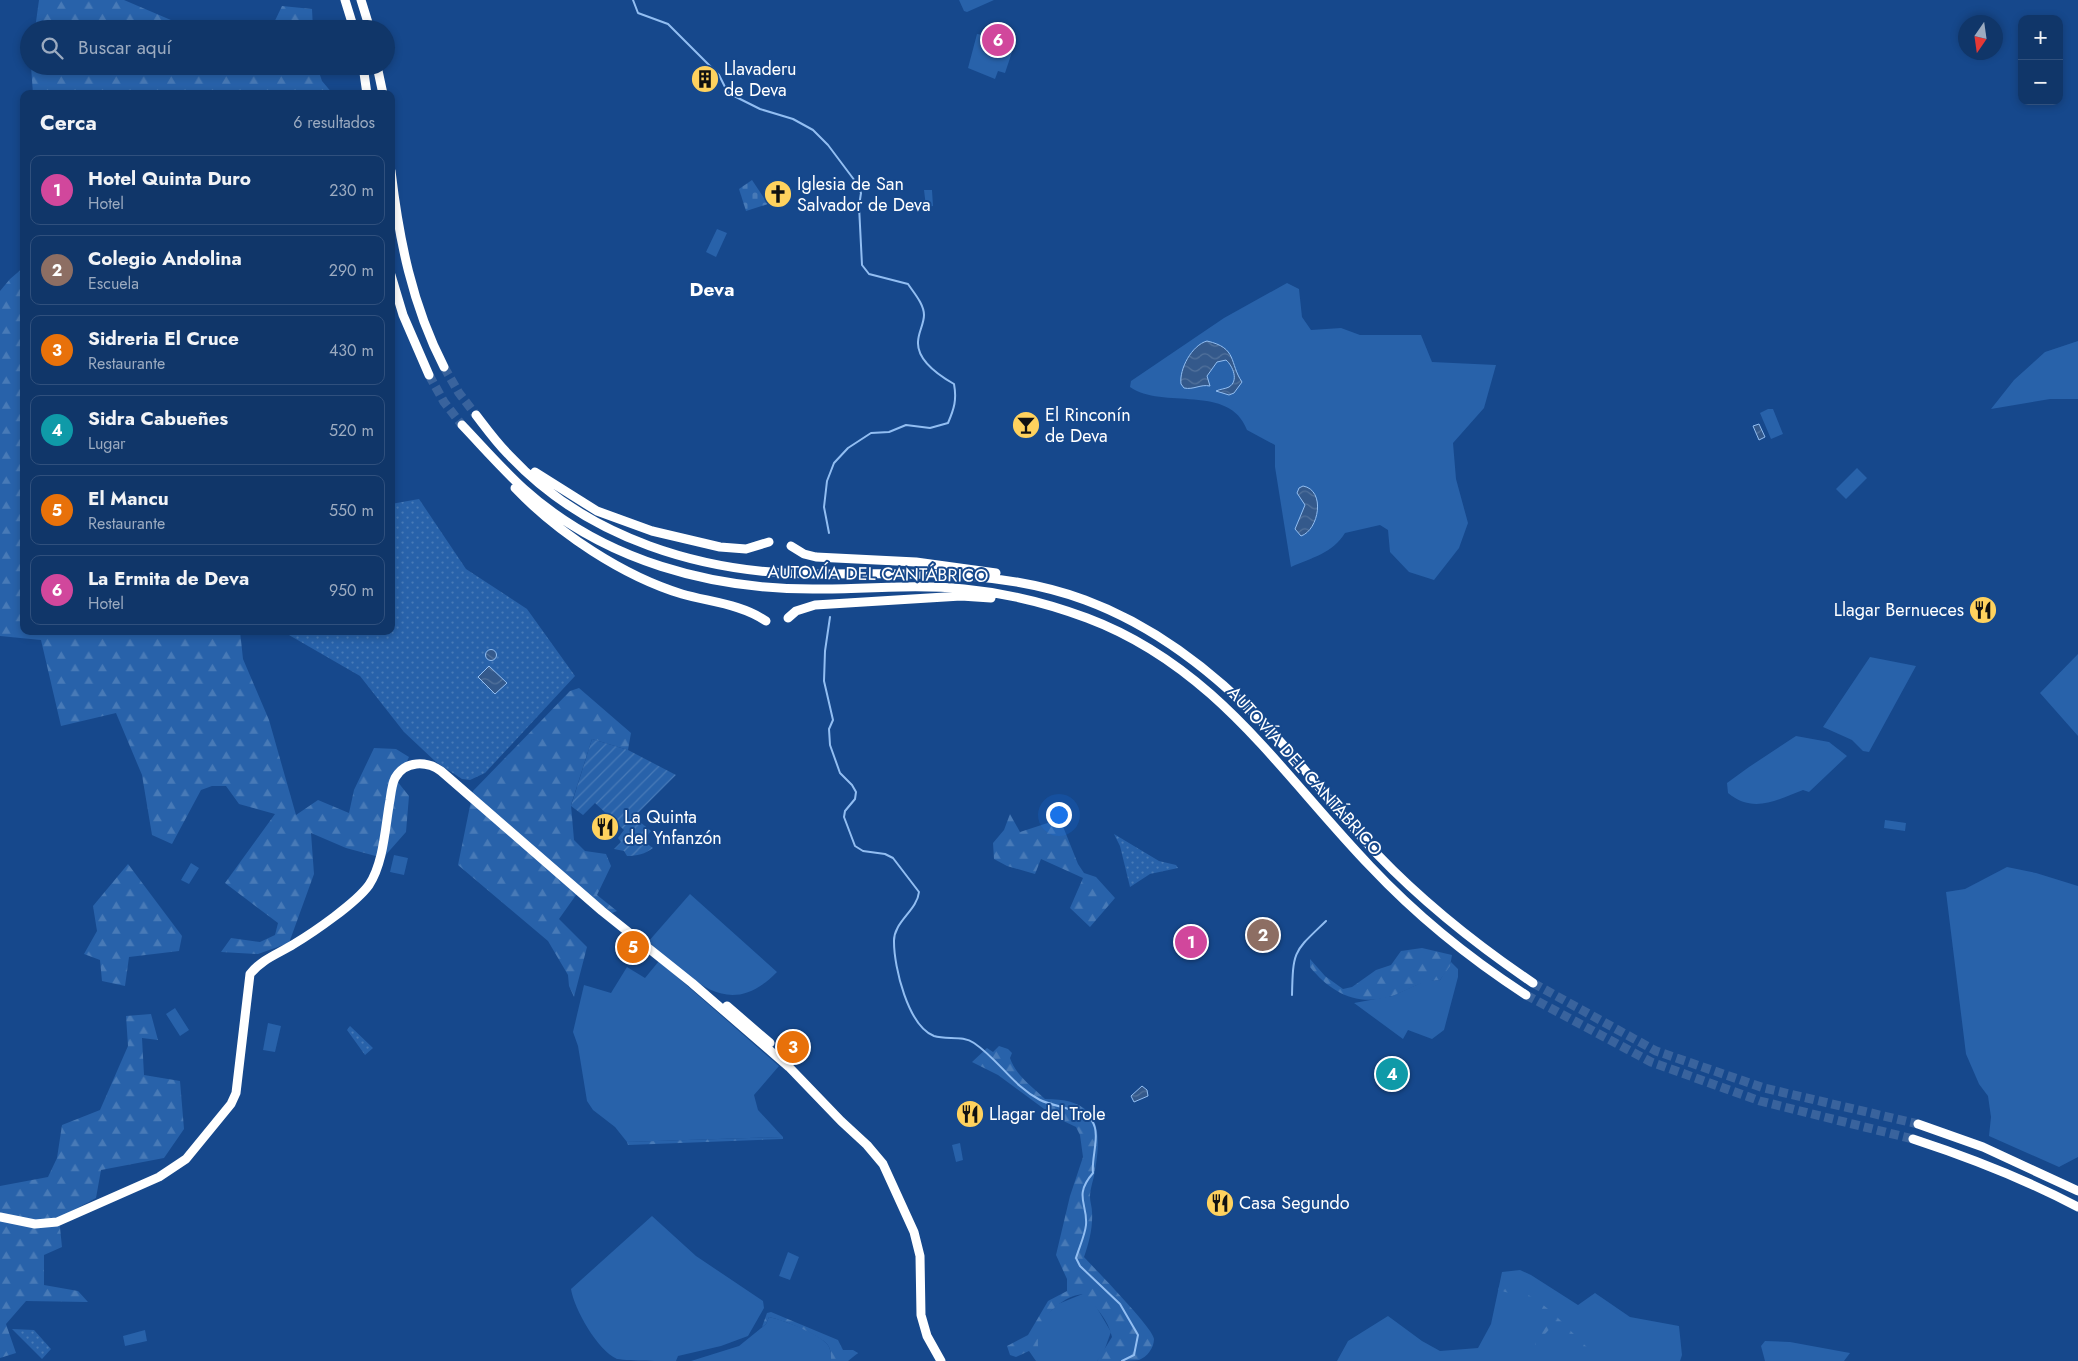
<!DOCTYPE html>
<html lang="es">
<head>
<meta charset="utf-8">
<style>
	:root { --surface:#103669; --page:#193e6f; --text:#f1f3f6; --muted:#9cabc0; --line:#30507d; --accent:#d6ab8b }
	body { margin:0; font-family:Jost,sans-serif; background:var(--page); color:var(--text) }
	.controls { position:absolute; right:15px; top:15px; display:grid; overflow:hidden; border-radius:10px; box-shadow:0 2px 8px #0003 }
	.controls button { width:45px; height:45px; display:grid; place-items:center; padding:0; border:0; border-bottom:1px solid var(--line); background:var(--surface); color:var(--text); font:25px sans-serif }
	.compass { position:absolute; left:1958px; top:15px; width:45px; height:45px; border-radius:50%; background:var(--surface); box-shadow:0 2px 8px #0003; rotate:193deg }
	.you { position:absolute; left:1058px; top:814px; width:18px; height:18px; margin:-12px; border:4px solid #fff; border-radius:50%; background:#1a73e8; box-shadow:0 0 0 8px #1a73e833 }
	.badge { display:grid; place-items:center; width:32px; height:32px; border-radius:50%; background:var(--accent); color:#fff; font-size:16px; font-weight:700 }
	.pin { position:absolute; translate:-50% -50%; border:2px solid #fff; box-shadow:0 1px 5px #0006 }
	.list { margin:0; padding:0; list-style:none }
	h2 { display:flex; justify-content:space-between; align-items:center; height:65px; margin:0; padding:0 20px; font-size:21px }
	h2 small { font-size:16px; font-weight:400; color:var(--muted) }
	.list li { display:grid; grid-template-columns:32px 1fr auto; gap:15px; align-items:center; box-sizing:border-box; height:70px; margin:0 10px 10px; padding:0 10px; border:1px solid var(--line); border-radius:10px }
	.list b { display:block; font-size:19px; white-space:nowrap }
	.list p { margin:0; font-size:16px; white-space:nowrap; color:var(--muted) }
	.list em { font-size:16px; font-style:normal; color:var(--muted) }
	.icon { flex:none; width:28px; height:28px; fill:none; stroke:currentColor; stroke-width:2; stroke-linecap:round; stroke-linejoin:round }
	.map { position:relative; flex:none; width:2078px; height:1361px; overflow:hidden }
	.search { position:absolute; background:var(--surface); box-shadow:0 2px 8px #0003; left:20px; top:20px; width:375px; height:55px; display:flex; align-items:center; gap:12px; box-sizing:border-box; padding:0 18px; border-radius:28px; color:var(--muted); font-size:19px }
	.panel { position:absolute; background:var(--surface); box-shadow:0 2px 8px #0003; left:20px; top:90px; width:375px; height:545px; border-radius:10px }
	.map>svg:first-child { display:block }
	.grass { fill:#2862aa }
	.forest { fill:url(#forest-firs) }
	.cemetery { fill:url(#cemetery-stones) }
	.park { fill:url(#park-dots) }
	.garden { fill:url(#garden-furrows) }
	.water { fill:url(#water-waves); stroke:#92bef2 }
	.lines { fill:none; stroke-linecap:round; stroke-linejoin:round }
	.stream { stroke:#92bef2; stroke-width:2 }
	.highway-tunnel { stroke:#39639d; stroke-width:9; stroke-dasharray:9 4.5; stroke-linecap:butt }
	.highway { stroke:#fff; stroke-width:9 }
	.labels { text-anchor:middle; stroke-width:4; stroke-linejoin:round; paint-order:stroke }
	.poi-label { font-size:18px; fill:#fff; stroke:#16488c; text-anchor:start }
	.street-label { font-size:18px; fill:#fff; stroke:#16488c }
	.neighbourhood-label { font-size:19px; font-weight:bold; fill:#fff; stroke:#16488c }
</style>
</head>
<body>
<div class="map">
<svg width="2078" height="1361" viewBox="0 0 2078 1361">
	<defs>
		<pattern id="forest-firs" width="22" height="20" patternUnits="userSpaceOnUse" patternTransform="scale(1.25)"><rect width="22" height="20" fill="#2862aa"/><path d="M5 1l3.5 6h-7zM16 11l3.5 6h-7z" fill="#487ab7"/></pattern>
		<pattern id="cemetery-stones" width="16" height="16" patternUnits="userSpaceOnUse" patternTransform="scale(1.25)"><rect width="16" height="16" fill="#2862aa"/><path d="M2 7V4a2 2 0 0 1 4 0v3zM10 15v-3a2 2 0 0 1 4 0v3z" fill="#487ab7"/></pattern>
		<pattern id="park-dots" width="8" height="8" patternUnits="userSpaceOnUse" patternTransform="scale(1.25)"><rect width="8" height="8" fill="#2862aa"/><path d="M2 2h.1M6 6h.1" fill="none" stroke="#487ab7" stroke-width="1.8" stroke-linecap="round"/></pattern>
		<pattern id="garden-furrows" width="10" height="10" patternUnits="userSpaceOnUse" patternTransform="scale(1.25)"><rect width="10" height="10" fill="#2862aa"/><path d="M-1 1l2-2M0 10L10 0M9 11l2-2" fill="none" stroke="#487ab7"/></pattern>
		<pattern id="water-waves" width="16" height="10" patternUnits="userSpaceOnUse" patternTransform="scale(1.25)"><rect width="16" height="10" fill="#34598b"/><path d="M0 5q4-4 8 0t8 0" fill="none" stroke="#52729c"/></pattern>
	</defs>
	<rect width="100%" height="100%" fill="#16488c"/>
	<!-- grass -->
	<path class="grass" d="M 959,0 L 994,0 L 967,12 L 964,11 Z
		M 977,34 L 983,35 L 982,42 L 987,43 L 986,48 L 1008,54 L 1011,45 L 1014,46 L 1005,73 L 998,71 L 995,79 L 968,68 Z
		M 924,190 L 932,190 L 933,206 L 926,207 Z
		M 717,229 L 727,233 L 716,257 L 706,252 Z
		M 1287,283 L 1299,289 L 1302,317 L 1311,330 L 1341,328 L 1360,335 L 1421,335 L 1432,362 L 1496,365 L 1484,408 L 1453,443 L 1456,479 L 1468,523 L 1459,548 L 1434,580 L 1409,572 L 1390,552 L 1388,530 L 1380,525 L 1345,533 C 1333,553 1311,558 1291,567 L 1275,467 L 1275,445 L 1247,430 C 1230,383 1162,410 1130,387 L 1131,381 L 1224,318 Z
		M 2078,341 L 2078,399 L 2050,399 L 1991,409 L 2014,380 L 2045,352 Z
		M 1768,409 L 1773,409 L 1783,434 L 1771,439 L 1760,413 Z
		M 1857,468 L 1867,478 L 1846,499 L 1836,489 Z
		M 2078,654 L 2078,736 L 2040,693 Z
		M 1870,657 L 1916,666 L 1869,752 L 1863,751 L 1852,740 L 1823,727 Z
		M 1796,736 L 1829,742 L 1847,756 L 1809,792 L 1803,790 C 1777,800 1753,814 1728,793 L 1727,783 L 1749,767 Z
		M 1885,820 L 1906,823 L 1905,831 L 1884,828 Z
		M 394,855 L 408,858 L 404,875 L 390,872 Z
		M 191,863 L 199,868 L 189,884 L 181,880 Z
		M 2007,867 L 2036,873 L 2078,886 L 2078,1157 L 2059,1167 L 1989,1136 L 1991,1117 L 1988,1096 L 1979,1084 L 1966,1054 L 1946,892 L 1965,889 Z
		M 690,894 L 777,972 C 726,1024 691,976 648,942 Z
		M 659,961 L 779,1066 L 754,1095 L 758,1110 L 783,1137 L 627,1142 L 615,1127 L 593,1110 L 587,1101 L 578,1046 L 573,1032 L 584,985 L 611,993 L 627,967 L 645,978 Z
		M 1451,962 L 1458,969 L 1458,977 L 1444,1030 L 1432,1039 L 1408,1030 L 1403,1039 L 1354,1003 L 1392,996 L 1425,981 L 1440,980 Z
		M 175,1008 L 189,1030 L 180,1036 L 166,1014 Z
		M 268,1023 L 281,1026 L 275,1052 L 263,1050 Z
		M 960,1143 L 963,1160 L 956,1162 L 952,1145 Z
		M 652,1216 L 696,1256 L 763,1301 L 764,1308 L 748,1336 L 721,1346 L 678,1356 L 676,1361 C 661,1361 631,1361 617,1359 C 598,1351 574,1309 571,1289 Z
		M 788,1252 L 799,1257 L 790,1280 L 779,1276 Z
		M 1520,1270 L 1531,1275 L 1578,1305 L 1595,1293 L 1630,1317 L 1679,1326 L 1682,1355 L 1680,1361 L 1337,1361 L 1348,1341 L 1388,1316 L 1422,1341 L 1440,1351 L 1478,1348 L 1491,1324 L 1502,1272 Z
		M 1085,1293 L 1097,1308 L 1111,1332 L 1103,1354 L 1097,1361 L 1041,1361 L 1035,1352 L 1037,1325 L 1058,1304 Z
		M 769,1317 C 783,1320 816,1332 826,1343 C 831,1347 831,1355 831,1361 L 691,1361 L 739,1346 L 766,1324 Z
		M 145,1330 L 147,1341 L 125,1346 L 123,1336 Z
		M 1765,1341 L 1790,1342 L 1850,1353 L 1844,1361 L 1765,1361 L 1761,1346 Z"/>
	<!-- forest -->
	<path class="forest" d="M 39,0 L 124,0 L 192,29 L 35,29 Z
		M 282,6 L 312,9 L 313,29 L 271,29 Z
		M 31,66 L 317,66 L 322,81 L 333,94 L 33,94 Z
		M 24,267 L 24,631 L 240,631 L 243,659 L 269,720 L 296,815 L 318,800 L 349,813 L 354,790 L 374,748 L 396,749 L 409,757 L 397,781 L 409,796 L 406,832 L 383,858 L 346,848 L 311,833 L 314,874 L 289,943 L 258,954 L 221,952 L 231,938 L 260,942 L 275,935 L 278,923 L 225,883 L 275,814 L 239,804 L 226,786 L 212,786 L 201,790 L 172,844 L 152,835 L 142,775 L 116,713 L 61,726 L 41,640 L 0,636 L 0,291 L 10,279 Z
		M 579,688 L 631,733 L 628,750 L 592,739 L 571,805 L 574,840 L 585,851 L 606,854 L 611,866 L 597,895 L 617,911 L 612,913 L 581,888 L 559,919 L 587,947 L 574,997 L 569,986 L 568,975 L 548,941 L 458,865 L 473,791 L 570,691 Z
		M 1010,814 L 1020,832 L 1060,819 L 1078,864 L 1084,873 L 1096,877 L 1115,898 L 1090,927 L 1070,908 L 1083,878 L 1041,859 L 1035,874 L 1007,866 L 994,859 L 993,843 L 1004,830 Z
		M 128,864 L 182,936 L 179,951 L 129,957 L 125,986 L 102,981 L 100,960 L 84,954 L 97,931 L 93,906 Z
		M 1422,948 L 1452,955 L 1450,966 L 1440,980 C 1419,981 1411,989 1392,996 C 1358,1007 1331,993 1310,967 L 1310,959 L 1325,976 L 1343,989 L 1352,987 L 1376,970 L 1391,965 L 1401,951 Z
		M 151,1014 L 158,1040 L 142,1038 L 144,1075 L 180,1081 L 184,1129 L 164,1158 L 101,1170 L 96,1198 L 59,1218 L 62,1247 L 44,1255 L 44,1285 L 78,1291 L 88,1302 L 26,1301 L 6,1324 L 16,1353 L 0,1358 L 0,1186 L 48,1177 L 57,1158 L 62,1125 L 100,1110 L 128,1046 L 126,1016 Z
		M 999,1046 L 1008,1049 L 1012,1053 L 1010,1058 C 1016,1076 1032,1086 1045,1099 C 1097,1099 1103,1125 1095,1170 C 1094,1179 1090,1188 1090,1197 C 1090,1202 1092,1207 1092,1212 C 1093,1227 1089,1243 1084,1257 C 1095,1269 1154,1329 1154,1339 C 1154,1348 1147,1357 1139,1360 C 1128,1361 1109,1361 1097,1361 L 1112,1337 C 1108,1319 1096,1307 1083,1294 C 1054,1297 1026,1333 1043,1361 L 1036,1361 L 1029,1351 L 1016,1357 L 1010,1355 L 1007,1346 L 1028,1335 L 1048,1301 L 1067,1291 L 1067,1279 L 1056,1255 L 1070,1196 L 1083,1157 L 1080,1135 L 1076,1127 L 1055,1117 L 998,1075 L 972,1062 L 987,1048 L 993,1052 Z
		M 783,1137 L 783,1139 L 628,1145 L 627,1142 Z
		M 1499,1287 C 1535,1286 1565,1327 1590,1350 L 1595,1361 L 1591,1361 L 1583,1349 L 1555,1323 L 1535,1345 L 1536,1340 L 1551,1320 L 1528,1298 L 1498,1290 Z
		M 771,1312 L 838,1340 L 843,1350 L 853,1350 L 858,1353 L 848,1361 L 831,1361 C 831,1355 831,1347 826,1343 C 816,1333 783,1320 769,1317 L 766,1324 L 762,1327 L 767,1313 Z"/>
	<!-- cemetery -->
	<path class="cemetery" d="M 752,180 L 768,204 L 746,211 L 739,189 Z"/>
	<!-- park -->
	<path class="park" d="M 419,499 L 466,569 L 527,609 L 575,676 L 485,773 L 470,780 L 462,779 L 436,762 L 404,732 L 360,676 L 282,631 L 391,631 L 391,504 Z
		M 1114,834 L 1159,861 L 1176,865 L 1178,868 L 1150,874 L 1130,887 L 1120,846 Z
		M 350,1026 L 373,1048 L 365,1055 L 347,1030 Z
		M 12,1329 L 34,1330 L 51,1349 L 42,1359 Z"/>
	<!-- garden -->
	<path class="garden" d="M 592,739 L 628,750 L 676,775 L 634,817 L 651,831 L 643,841 L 653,848 C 645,854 637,856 627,856 L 624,851 L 614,849 L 621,842 L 618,838 L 624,830 L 595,803 L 583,815 L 571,806 Z"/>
	<!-- water -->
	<path class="water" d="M 1207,341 C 1238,348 1229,363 1242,382 L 1234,393 L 1229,395 L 1216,391 C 1220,389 1225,389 1229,387 C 1239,381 1233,366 1226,360 L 1217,362 L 1207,376 L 1210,386 C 1200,384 1194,390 1184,388 L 1181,384 C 1179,369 1192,345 1207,341 Z
		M 1759,424 L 1765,437 L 1759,440 L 1753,426 Z
		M 1303,486 C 1326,490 1319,530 1301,536 L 1295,529 L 1305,505 L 1297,493 L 1299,488 Z
		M485.5 655a5.5 5.5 0 1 1 11 0a5.5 5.5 0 1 1-11 0Z
		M 489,666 L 507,683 L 495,694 L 478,677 Z
		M 1142,1086 L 1147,1090 L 1148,1096 L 1134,1102 L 1131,1096 Z"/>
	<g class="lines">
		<!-- stream -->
		<path class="stream" d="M 633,0 L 638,13 L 668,24 L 719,75 L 728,93 L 760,109 L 793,119 L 813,130 L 828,145 L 858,185 L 861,193 L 859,206 L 862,265 L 869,274 L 908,284 C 914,293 924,304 924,315 C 924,324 918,333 918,342 C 917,361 940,376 954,384 C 957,400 954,409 948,423 L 930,428 L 906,425 L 889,432 L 871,433 L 848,448 L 834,463 L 827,481 L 824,507 L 829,533
			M 830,617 L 825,651 L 824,681 L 833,720 L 829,729 L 830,745 L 840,773 L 852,785 L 856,792 L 855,799 L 845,811 L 844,817 L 855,846 L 863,851 L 885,854 L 893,858 L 919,892 C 917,911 893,922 894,942 C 894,967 908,1026 934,1036 C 947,1040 963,1035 974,1043 C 999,1060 1013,1086 1040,1100 C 1054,1107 1084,1109 1092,1121 C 1101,1134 1091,1158 1093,1173 C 1073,1196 1088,1204 1086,1225 C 1085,1235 1079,1248 1076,1258 L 1080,1266 L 1120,1304 L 1138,1335 L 1134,1355 L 1122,1361
			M 1292,995 C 1293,949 1294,952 1326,921"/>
		<!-- highway-tunnel -->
		<path class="highway-tunnel" d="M 444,367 L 459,393 L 476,415
			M 429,375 L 444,402 L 462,425
			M 1533,983 L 1656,1051 L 1764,1088 L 1918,1124
			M 1526,995 L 1651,1062 L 1760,1101 L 1913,1139"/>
		<!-- highway -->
		<path class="highway" d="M 345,0 L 354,29
			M 361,0 L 370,29
			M 363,66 L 367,94
			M 377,66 L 383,94
			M 391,171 C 399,239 412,305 444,367
			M 391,275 L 403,315 L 429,375
			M 476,415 C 486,428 496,442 508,454 C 587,539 703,574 817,574 C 908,574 998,568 1085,600 C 1161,628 1225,681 1278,739 C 1312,777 1343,818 1377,854 C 1424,903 1477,945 1533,983
			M 462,425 C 483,447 502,469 524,489 C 604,561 712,590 818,589 C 866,589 916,584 964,589 C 1006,593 1047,603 1087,618 C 1215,666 1280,772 1370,866 C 1417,916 1469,958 1526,995
			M 535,472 L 597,511 L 652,531 L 720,547 L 746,549 L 769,542
			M 515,488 C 558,533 623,576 682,594 C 710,602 741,604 766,621
			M 791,546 L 804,554 L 816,557 L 916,562 L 996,573
			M 788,618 L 796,611 L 815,605 L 961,596 L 991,598
			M 727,1006 L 770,1043
			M 1918,1124 L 1983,1147 L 2078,1191
			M 1913,1139 C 1971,1158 2025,1179 2078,1207
			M 0,1217 L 35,1224 L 57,1222 L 159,1177 L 186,1159 L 231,1104 L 236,1093 L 250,974 C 262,959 278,954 294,944 C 314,932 356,903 369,885 C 384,862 385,827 390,800 C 391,793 392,784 395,778 C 405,760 427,761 441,771 L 602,911 L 692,983 L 789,1067 L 841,1121 L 867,1145 L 883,1164 L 914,1232 L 920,1256 L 921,1315 L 927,1336 L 941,1361"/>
	</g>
	<!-- icons -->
	<defs>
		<symbol id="building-disc" viewBox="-11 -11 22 22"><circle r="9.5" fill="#ffd25e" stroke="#16488c"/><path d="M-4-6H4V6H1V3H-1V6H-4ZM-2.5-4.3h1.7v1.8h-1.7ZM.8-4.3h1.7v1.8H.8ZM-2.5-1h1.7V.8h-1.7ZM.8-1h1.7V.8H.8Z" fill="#111"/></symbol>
		<symbol id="church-disc" viewBox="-11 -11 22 22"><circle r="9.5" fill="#ffd25e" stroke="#16488c"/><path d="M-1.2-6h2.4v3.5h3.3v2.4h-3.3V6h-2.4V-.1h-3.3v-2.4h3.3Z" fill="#111"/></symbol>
		<symbol id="bar-disc" viewBox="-11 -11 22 22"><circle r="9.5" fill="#ffd25e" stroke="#16488c"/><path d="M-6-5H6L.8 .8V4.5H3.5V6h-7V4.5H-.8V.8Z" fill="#111"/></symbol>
		<symbol id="restaurant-disc" viewBox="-11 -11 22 22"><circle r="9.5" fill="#ffd25e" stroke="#16488c"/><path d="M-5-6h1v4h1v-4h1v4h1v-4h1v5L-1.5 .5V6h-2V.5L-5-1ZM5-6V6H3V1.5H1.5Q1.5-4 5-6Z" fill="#111"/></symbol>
	</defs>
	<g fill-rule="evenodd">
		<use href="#building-disc" x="689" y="63" width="32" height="32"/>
		<use href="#church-disc" x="762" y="178" width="32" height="32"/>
		<use href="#bar-disc" x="1010" y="409" width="32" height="32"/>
		<use href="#restaurant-disc" x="1967" y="594" width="32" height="32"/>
		<use href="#restaurant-disc" x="589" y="811" width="32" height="32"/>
		<use href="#restaurant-disc" x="954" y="1098" width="32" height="32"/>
		<use href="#restaurant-disc" x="1204" y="1187" width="32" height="32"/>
	</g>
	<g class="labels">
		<!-- poi labels -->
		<g class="poi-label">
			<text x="724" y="75">Llavaderu<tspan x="724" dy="21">de Deva</tspan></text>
			<text x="797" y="190">Iglesia de San<tspan x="797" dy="21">Salvador de Deva</tspan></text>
			<text x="1045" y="421">El Rinconín<tspan x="1045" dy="21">de Deva</tspan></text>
			<text x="1964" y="616" text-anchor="end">Llagar Bernueces</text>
			<text x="624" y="823">La Quinta<tspan x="624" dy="21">del Ynfanzón</tspan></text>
			<text x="989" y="1120">Llagar del Trole</text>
			<text x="1239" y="1209">Casa Segundo</text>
		</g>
		<!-- street labels -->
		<g class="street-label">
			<text transform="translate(878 574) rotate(1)" y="6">AUTOVÍA DEL CANTÁBRICO</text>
			<text transform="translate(1305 771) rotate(48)" y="6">AUTOVÍA DEL CANTÁBRICO</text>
		</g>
		<!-- neighbourhood labels -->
		<g class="neighbourhood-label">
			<text x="712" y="296">Deva</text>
		</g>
	</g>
</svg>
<div class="controls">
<button>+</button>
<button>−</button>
</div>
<svg class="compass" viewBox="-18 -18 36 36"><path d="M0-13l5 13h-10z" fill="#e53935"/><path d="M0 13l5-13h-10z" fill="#9cabc0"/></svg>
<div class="you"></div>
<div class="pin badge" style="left:1191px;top:942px;background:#d1479c">1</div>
<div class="pin badge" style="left:1263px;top:935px;background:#8d6e63">2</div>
<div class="pin badge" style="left:793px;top:1047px;background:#e8710a">3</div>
<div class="pin badge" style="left:1392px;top:1074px;background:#0f9aa8">4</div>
<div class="pin badge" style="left:633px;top:947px;background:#e8710a">5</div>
<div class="pin badge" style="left:998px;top:40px;background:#d1479c">6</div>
<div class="search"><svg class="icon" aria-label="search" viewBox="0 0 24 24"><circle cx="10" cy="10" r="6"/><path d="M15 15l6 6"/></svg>Buscar aquí</div>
<section class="panel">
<h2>Cerca<small>6 resultados</small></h2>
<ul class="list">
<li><span class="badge" style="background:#d1479c">1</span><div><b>Hotel Quinta Duro</b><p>Hotel</p></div><em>230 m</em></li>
<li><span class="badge" style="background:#8d6e63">2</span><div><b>Colegio Andolina</b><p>Escuela</p></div><em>290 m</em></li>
<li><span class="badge" style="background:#e8710a">3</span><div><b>Sidreria El Cruce</b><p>Restaurante</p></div><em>430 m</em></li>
<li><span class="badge" style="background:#0f9aa8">4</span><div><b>Sidra Cabueñes</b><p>Lugar</p></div><em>520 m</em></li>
<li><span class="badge" style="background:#e8710a">5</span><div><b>El Mancu</b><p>Restaurante</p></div><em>550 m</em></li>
<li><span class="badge" style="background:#d1479c">6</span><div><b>La Ermita de Deva</b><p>Hotel</p></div><em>950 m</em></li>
</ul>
</section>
</div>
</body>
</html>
